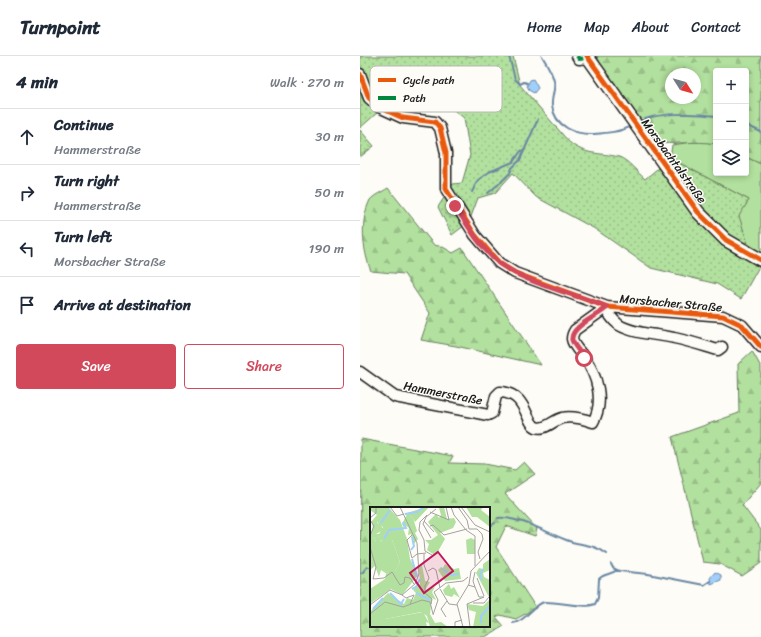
<!DOCTYPE html>
<html lang="en">
<head>
<meta charset="utf-8">
<style>
	:root { --surface:#fff; --page:#f2f2f3; --text:#1f2937; --muted:#747a83; --line:#e0e1e3; --accent:#d1495b }
	body { margin:0; font-family:Sriracha,sans-serif; background:var(--page); color:var(--text) }
	.controls { position:absolute; right:12px; top:12px; display:grid; overflow:hidden; border-radius:4px; box-shadow:0 2px 6px #0003 }
	.controls button { width:36px; height:36px; display:grid; place-items:center; padding:0; border:0; border-bottom:1px solid var(--line); background:var(--surface); color:var(--text); font:20px sans-serif }
	.compass { position:absolute; left:305px; top:12px; width:36px; height:36px; border-radius:50%; background:var(--surface); box-shadow:0 2px 6px #0003; rotate:127deg }
	.stop { position:absolute; width:12px; height:12px; margin:-9px; border:3px solid #d1495b; border-radius:50%; background:#fff }
	.stop.end { background:#d1495b; border-color:#fff; box-shadow:0 1px 4px #0008 }
	.list { margin:0; padding:0; list-style:none }
	h2 { display:flex; justify-content:space-between; align-items:center; height:52px; margin:0; padding:0 16px; font-size:17px }
	h2 small { font-size:13px; font-weight:400; color:var(--muted) }
	.list li { display:grid; grid-template-columns:26px 1fr auto; gap:12px; align-items:center; box-sizing:border-box; height:56px; padding:0 16px; border-top:1px solid var(--line) }
	.list b { display:block; font-size:15px; white-space:nowrap }
	.list p { margin:0; font-size:13px; white-space:nowrap; color:var(--muted) }
	.list em { font-size:13px; font-style:normal; color:var(--muted) }
	.actions { display:flex; gap:8px; padding:12px 16px }
	.actions a { flex:1; padding:9px 0; border:1px solid var(--accent); border-radius:4px; text-align:center; font-size:14px; color:var(--accent) }
	.actions .main { background:var(--accent); color:#fff }
	.icon { flex:none; width:22px; height:22px; fill:none; stroke:currentColor; stroke-width:2; stroke-linecap:round; stroke-linejoin:round }
	.map { position:relative; flex:none; width:401px; height:581px; overflow:hidden }
	header { display:flex; align-items:center; gap:24px; box-sizing:border-box; height:56px; padding:0 20px; background:var(--surface); border-bottom:1px solid var(--line) }
	header strong { font-size:19px }
	nav { display:flex; gap:22px; margin-inline-start:auto; font-size:14px }
	main { display:flex }
	aside { flex:1; background:var(--surface) }
	.map>svg:first-child { display:block }
	.grass { fill:#b2e09e; stroke:#677e5d }
	.forest { fill:url(#forest-firs); stroke:#677e5d; fill-rule:evenodd }
	.park { fill:url(#park-dots); stroke:#677e5d }
	.water { fill:#a0cffc; stroke:#6b87a2 }
	.lines { fill:none; stroke-linecap:round; stroke-linejoin:round }
	.stream { stroke:#6b87a2; stroke-width:2 }
	.minor-casing { stroke:#1c1c1c; stroke-width:13 }
	.major-casing { stroke:#1c1c1c; stroke-width:15 }
	.minor { stroke:#fdfcf7; stroke-width:10 }
	.major { stroke:#fdfcf7; stroke-width:12 }
	.quiet { stroke:#00873e; stroke-width:4; stroke-dasharray:8 4; stroke-linecap:butt }
	.cycleway-casing { stroke:#fdfcf7; stroke-width:8 }
	.cycleway { stroke:#e8590c; stroke-width:5 }
	.route { stroke:#d1495b; stroke-width:5 }
	.labels { text-anchor:middle; stroke-width:3; stroke-linejoin:round; paint-order:stroke }
	.street-label { font-size:12px; fill:#1c1c1c; stroke:#fdfcf7 }
	.inset-river { fill:none; stroke:#a0cffc; stroke-width:2 }
	.inset-road { fill:none; stroke:#a3a29f; stroke-width:1 }
	.view { fill:#c2185b; fill-opacity:0.15; stroke:#c2185b; stroke-width:2 }
	.inset-edge { fill:none; stroke:#1c1c1c; stroke-width:2 }
	.key { fill:#fdfcf7; stroke:#bab9b5; stroke-width:1 }
	.key-label { font-size:11px; fill:#1c1c1c }
</style>
</head>
<body>
<header>
<strong>Turnpoint</strong>
<nav><a>Home</a><a>Map</a><a>About</a><a>Contact</a></nav>
</header>
<main>
<aside>
<h2>4 min<small>Walk · 270 m</small></h2>
<ul class="list">
<li><svg class="icon" aria-label="ahead" viewBox="0 0 24 24"><path d="M12 20V5M6 11l6-6 6 6"/></svg><div><b>Continue</b><p>Hammerstraße</p></div><em>30 m</em></li>
<li><svg class="icon" aria-label="right" viewBox="0 0 24 24"><path d="M7 20v-9h11M14 6l5 5-5 5"/></svg><div><b>Turn right</b><p>Hammerstraße</p></div><em>50 m</em></li>
<li><svg class="icon" aria-label="left" viewBox="0 0 24 24"><path d="M17 20v-9H6M10 6l-5 5 5 5"/></svg><div><b>Turn left</b><p>Morsbacher Straße</p></div><em>190 m</em></li>
<li><svg class="icon" aria-label="arrive" viewBox="0 0 24 24"><path d="M6 21V4h12l-3 4 3 4H6"/></svg><div><b>Arrive at destination</b></div></li>
</ul>
<div class="actions"><a class="main">Save</a><a>Share</a></div>
</aside>
<div class="map">
<svg width="401" height="581" viewBox="0 0 401 581">
	<defs>
		<pattern id="forest-firs" width="22" height="20" patternUnits="userSpaceOnUse"><rect width="22" height="20" fill="#b2e09e"/><path d="M5 1l3.5 6h-7zM16 11l3.5 6h-7z" fill="#98c088"/></pattern>
		<pattern id="park-dots" width="8" height="8" patternUnits="userSpaceOnUse"><rect width="8" height="8" fill="#b2e09e"/><path d="M2 2h.1M6 6h.1" fill="none" stroke="#98c088" stroke-width="1.8" stroke-linecap="round"/></pattern>
	</defs>
	<rect width="100%" height="100%" fill="#fdfcf7"/>
	<filter id="ink" filterUnits="userSpaceOnUse"><feTurbulence type="fractalNoise" baseFrequency=".025" numOctaves="2"/><feDisplacementMap in="SourceGraphic" scale="8" xChannelSelector="R" yChannelSelector="G"/><feConvolveMatrix kernelMatrix="1 2 1 2 8 2 1 2 1" color-interpolation-filters="sRGB"/></filter>
	<g filter="url(#ink)">
		<!-- grass -->
		<path class="grass" d="M 339,85 L 356,88 L 356,117 L 386,117 L 386,101 L 401,108 L 401,198 L 388,188 L 378,160 L 389,144 L 310,102 L 312,89 Z"/>
		<!-- forest -->
		<path class="forest" d="M 237,0 L 401,0 L 401,108 L 386,101 L 386,15 L 356,15 L 356,88 C 335,84 314,89 293,87 L 243,14 ZM 311,18 L 335,18 L 335,42 L 311,42 Z
			M 28,132 L 74,189 L 83,191 L 93,197 L 102,192 L 181,309 L 96,290 L 61,284 L 70,257 L 44,218 L 11,215 C 2,193 0,164 10,144 C 14,139 22,136 28,132 Z
			M 392,295 L 401,311 L 401,427 L 382,449 L 401,474 L 401,507 L 382,520 L 360,508 L 343,506 L 312,381 L 379,357 L 378,308 Z
			M 1,383 L 93,400 L 89,407 L 125,408 L 155,414 L 164,406 L 175,418 L 145,438 L 177,473 L 175,480 L 146,470 L 136,491 L 176,552 L 156,563 L 140,559 L 136,561 L 144,570 L 125,581 L 0,581 ZM 11,452 L 129,452 L 129,570 L 11,570 Z"/>
		<!-- park -->
		<path class="park" d="M 0,0 L 153,0 L 160,29 L 209,86 C 226,100 239,96 259,101 C 268,104 278,117 285,123 L 310,102 L 389,144 L 379,160 L 388,188 L 401,198 L 401,207 L 381,243 L 357,228 L 291,212 L 235,173 L 176,141 L 153,117 L 135,137 L 118,142 L 109,166 L 92,179 L 78,151 L 93,128 L 102,127 L 110,99 L 104,62 L 67,33 L 35,41 L 0,72 Z
			M 0,74 L 14,90 L 0,101 Z"/>
		<!-- water -->
		<path class="water" d="M 173,23 L 178,32 L 174,37 L 170,35 L 167,30 L 170,24 Z
			M 355,516 L 361,519 L 361,524 L 351,528 L 350,522 Z"/>
		<g class="lines">
			<!-- stream -->
			<path class="stream" d="M 149,0 L 155,23 L 160,28 L 164,26 L 167,27
				M 182,0 C 187,8 192,16 194,25 C 196,33 191,41 192,50 C 195,71 216,79 234,78 C 247,77 260,76 271,70
				M 278,66 C 295,56 336,57 356,60
				M 386,69 L 401,76
				M 112,136 L 118,124 L 129,116 L 153,106 L 161,95 L 164,94
				M 128,137 L 141,126 L 150,117 L 152,112 L 160,104 L 178,63
				M 138,462 C 159,460 189,478 209,485 C 221,489 237,489 247,498
				M 129,471 L 135,467
				M 251,508 L 253,512 L 259,515 L 288,518 L 344,529 L 350,525
				M 0,517 L 2,517 L 7,511 L 11,511
				M 153,567 C 166,565 172,550 184,546 C 197,545 225,553 235,548 L 238,542 L 239,523 C 244,517 251,519 257,514"/>
			<defs>
				<path id="minor" d="M 217,0 L 219,3 L 228,2
					M 0,18 L 9,42 L 19,51 L 43,62 L 75,66 L 80,72 L 86,97 L 86,133 L 115,179 L 139,207 L 155,217 L 247,251 L 363,260 L 382,269 L 401,291
					M 247,251 C 248,258 254,265 259,269 C 274,278 297,278 314,282 C 329,285 344,290 358,294 L 362,291
					M 0,316 L 35,341 L 128,359 L 132,357 L 136,340 L 140,336 C 167,337 165,366 176,371 C 184,375 194,364 202,362 C 211,360 224,363 233,366 C 245,345 237,319 224,301 C 220,296 213,290 212,283 C 212,280 213,277 215,274 L 247,251"/>
				<path id="major" d="M 227,0 L 338,156 L 366,184 L 401,204"/>
			</defs>
			<!-- minor casing -->
			<use href="#minor" class="minor-casing"/>
			<!-- major casing -->
			<use href="#major" class="major-casing"/>
			<!-- minor -->
			<use href="#minor" class="minor"/>
			<!-- major -->
			<use href="#major" class="major"/>
			<!-- quiet -->
			<path class="quiet" d="M 217,0 L 219,3 L 228,2"/>
			<defs>
				<path id="cycleway" d="M 227,0 L 338,156 L 366,184 L 401,204
					M 0,18 L 9,42 L 19,51 L 43,62 L 75,66 L 80,72 L 86,97 L 86,133 L 115,179 L 139,207 L 155,217 L 247,251 L 363,260 L 382,269 L 401,291"/>
			</defs>
			<!-- cycleway casing -->
			<use href="#cycleway" class="cycleway-casing"/>
			<!-- cycleway -->
			<use href="#cycleway" class="cycleway"/>
		</g>
	</g>
	<g class="lines" filter="url(#ink)">
		<!-- route -->
		<path class="route" d="M 95,150 C 108,169 121,193 140,208 C 168,228 215,238 247,251 C 239,260 210,270 212,284 C 214,290 221,297 224,302"/>
	</g>
	<g class="labels">
		<!-- street labels -->
		<g class="street-label">
			<text transform="translate(314 105) rotate(54)" y="4">Morsbachtalstraße</text>
			<text transform="translate(311 247) rotate(5)" y="4">Morsbacher Straße</text>
			<text transform="translate(83 337) rotate(11)" y="4">Hammerstraße</text>
		</g>
	</g>
	<!-- overview -->
	<g transform="translate(10 451)">
		<rect width="120" height="120" fill="#fdfcf7"/>
		<path d="M 56,0 L 59,0 L 45,15 L 42,10 L 34,7 ZM 0,14 L 11,17 L 13,23 L 6,27 L 9,30 L 4,30 L 6,35 L 22,33 L 30,55 L 25,64 L 17,67 L 11,63 L 9,70 L 5,59 L 0,63 L 0,27 L 4,19 Z" fill="#b2e09e"/>
		<path d="M 0,0 L 19,1 L 30,13 L 37,32 L 40,52 L 48,68 L 32,88 L 21,82 L 1,96 L 0,82 L 15,72 L 16,67 L 20,65 L 19,61 L 25,64 L 30,55 L 22,33 L 13,38 L 11,33 L 10,36 L 6,35 L 4,30 L 9,30 L 5,27 L 9,27 L 13,20 L 7,15 L 8,23 L 3,23 L 2,14 L 7,8 L 0,3 ZM 66,0 L 74,0 L 77,12 L 84,11 L 86,15 L 83,21 L 70,26 L 75,32 L 67,46 L 63,47 L 57,43 L 59,37 L 55,33 L 61,33 L 68,28 L 58,15 L 66,7 L 69,11 L 71,8 L 69,1 ZM 37,7 L 43,11 L 47,24 L 45,26 L 48,32 L 43,38 L 41,27 L 38,28 L 39,21 L 34,17 L 34,21 L 32,17 ZM 101,31 L 105,33 L 105,47 L 97,47 L 96,33 ZM 120,52 L 120,63 L 113,66 L 114,70 L 120,73 L 120,120 L 103,120 L 106,105 L 99,103 L 97,97 L 113,99 L 120,92 L 106,66 L 109,61 L 113,62 L 113,57 ZM 75,57 L 84,62 L 89,61 L 91,72 L 75,74 L 68,63 L 71,60 L 73,61 ZM 79,77 L 81,82 L 84,80 L 90,91 L 84,87 L 82,90 L 75,88 L 73,83 Z" fill="#b2e09e"/>
		<path d="M 53,105 L 59,116 L 56,115 L 57,120 L 39,120 L 26,113 L 15,112 Z" fill="#b2e09e"/>
		<path d="M 96,0 L 113,0 L 111,3 L 120,10 L 120,20 L 107,10 L 102,10 ZM 52,58 L 55,74 L 60,75 L 55,83 L 65,80 L 62,85 L 66,93 L 62,91 L 60,107 L 65,116 L 71,115 L 78,120 L 60,120 L 57,109 L 51,105 L 15,112 L 26,112 L 39,120 L 0,120 L 0,105 L 18,86 L 34,97 L 37,91 L 43,93 L 46,86 L 43,83 L 50,77 L 49,59 ZM 104,98 L 117,103 L 113,116 L 116,120 L 112,120 L 112,106 L 103,103 Z" fill="#b2e09e"/>
		<path class="inset-river" d="M 35,7 L 47,5 L 54,0M 11,16 L 20,3M 14,32 L 19,23 L 36,21 L 33,15M 41,43 L 44,39 L 42,30M 42,52 L 47,70M 72,62 L 82,68 L 89,67M 112,73 L 110,68 L 113,62M 42,82 L 46,80 L 50,72M 20,86 L 31,97 L 34,92M 46,86 L 60,93M 3,102 L 13,91M 111,116 L 111,109 L 120,99"/>
		<path class="inset-road" d="M 20,0 L 27,9 L 34,7M 81,0 L 84,8 L 96,23 L 105,29 L 105,59M 88,0 L 97,13 L 99,22 L 107,22 L 112,27 L 113,32 L 108,45 L 110,52M 91,0 L 105,18 L 120,25M 60,5 L 79,13 L 76,0M 57,8 L 50,15 L 49,23 L 54,33 L 55,44 L 62,48M 0,11 L 6,6 L 6,0M 0,13 L 4,19 L 0,29M 54,14 L 64,25M 60,19 L 63,18 L 74,28 L 97,22M 61,31 L 53,17 L 56,10 L 66,2M 0,40 L 6,60 L 3,72 L 14,71 L 22,65 L 30,78 L 34,76 L 35,70 L 40,71 L 44,77M 54,47 L 54,58 L 59,71 L 55,79 L 55,86 L 62,92 L 61,97M 42,51 L 37,33 L 42,28M 42,51 L 47,47 L 56,46M 58,64 L 63,61 L 66,63 L 70,81M 107,71 L 114,89M 98,78 L 105,80 L 109,90 L 114,90M 105,80 L 103,74 L 105,65M 70,82 L 79,97 L 87,98M 32,88 L 36,91 L 44,88 L 40,97M 103,96 L 114,96 L 119,90M 0,98 L 20,83 L 32,88 L 45,77 L 49,67 L 47,36 L 30,0M 0,107 L 15,95 L 33,100 L 52,93 L 60,95 L 63,107M 63,108 L 68,93 L 64,85 L 76,76 L 93,74 L 98,70M 76,110 L 71,102 L 77,94M 85,120 L 85,115 L 92,113M 93,120 L 87,97 L 99,77 L 101,64 L 120,44M 100,120 L 97,97 L 114,90"/>
		<path class="view" d="M 68,45 L 83,64 L 54,86 L 40,66 Z"/>
		<rect width="120" height="120" class="inset-edge"/>
	</g>
	<!-- legend -->
	<rect x="10" y="10" width="132" height="46" rx="6" class="key"/>
	<rect x="18" y="22" width="18" height="4" fill="#e8590c"/>
	<rect x="18" y="40" width="18" height="4" fill="#00873e"/>
	<g class="key-label">
		<text x="43" y="28">Cycle path</text>
		<text x="43" y="46">Path</text>
	</g>
</svg>
<div class="controls">
<button>+</button>
<button>−</button>
<button><svg class="icon" aria-label="layers" viewBox="0 0 24 24"><path d="M12 4l9 5-9 5-9-5zM3 14l9 5 9-5"/></svg></button>
</div>
<svg class="compass" viewBox="-18 -18 36 36"><path d="M0-13l5 13h-10z" fill="#e53935"/><path d="M0 13l5-13h-10z" fill="#747a83"/></svg>
<div class="stop" style="left:224px;top:302px"></div>
<div class="stop end" style="left:95px;top:150px"></div>
</div>
</main>
</body>
</html>
